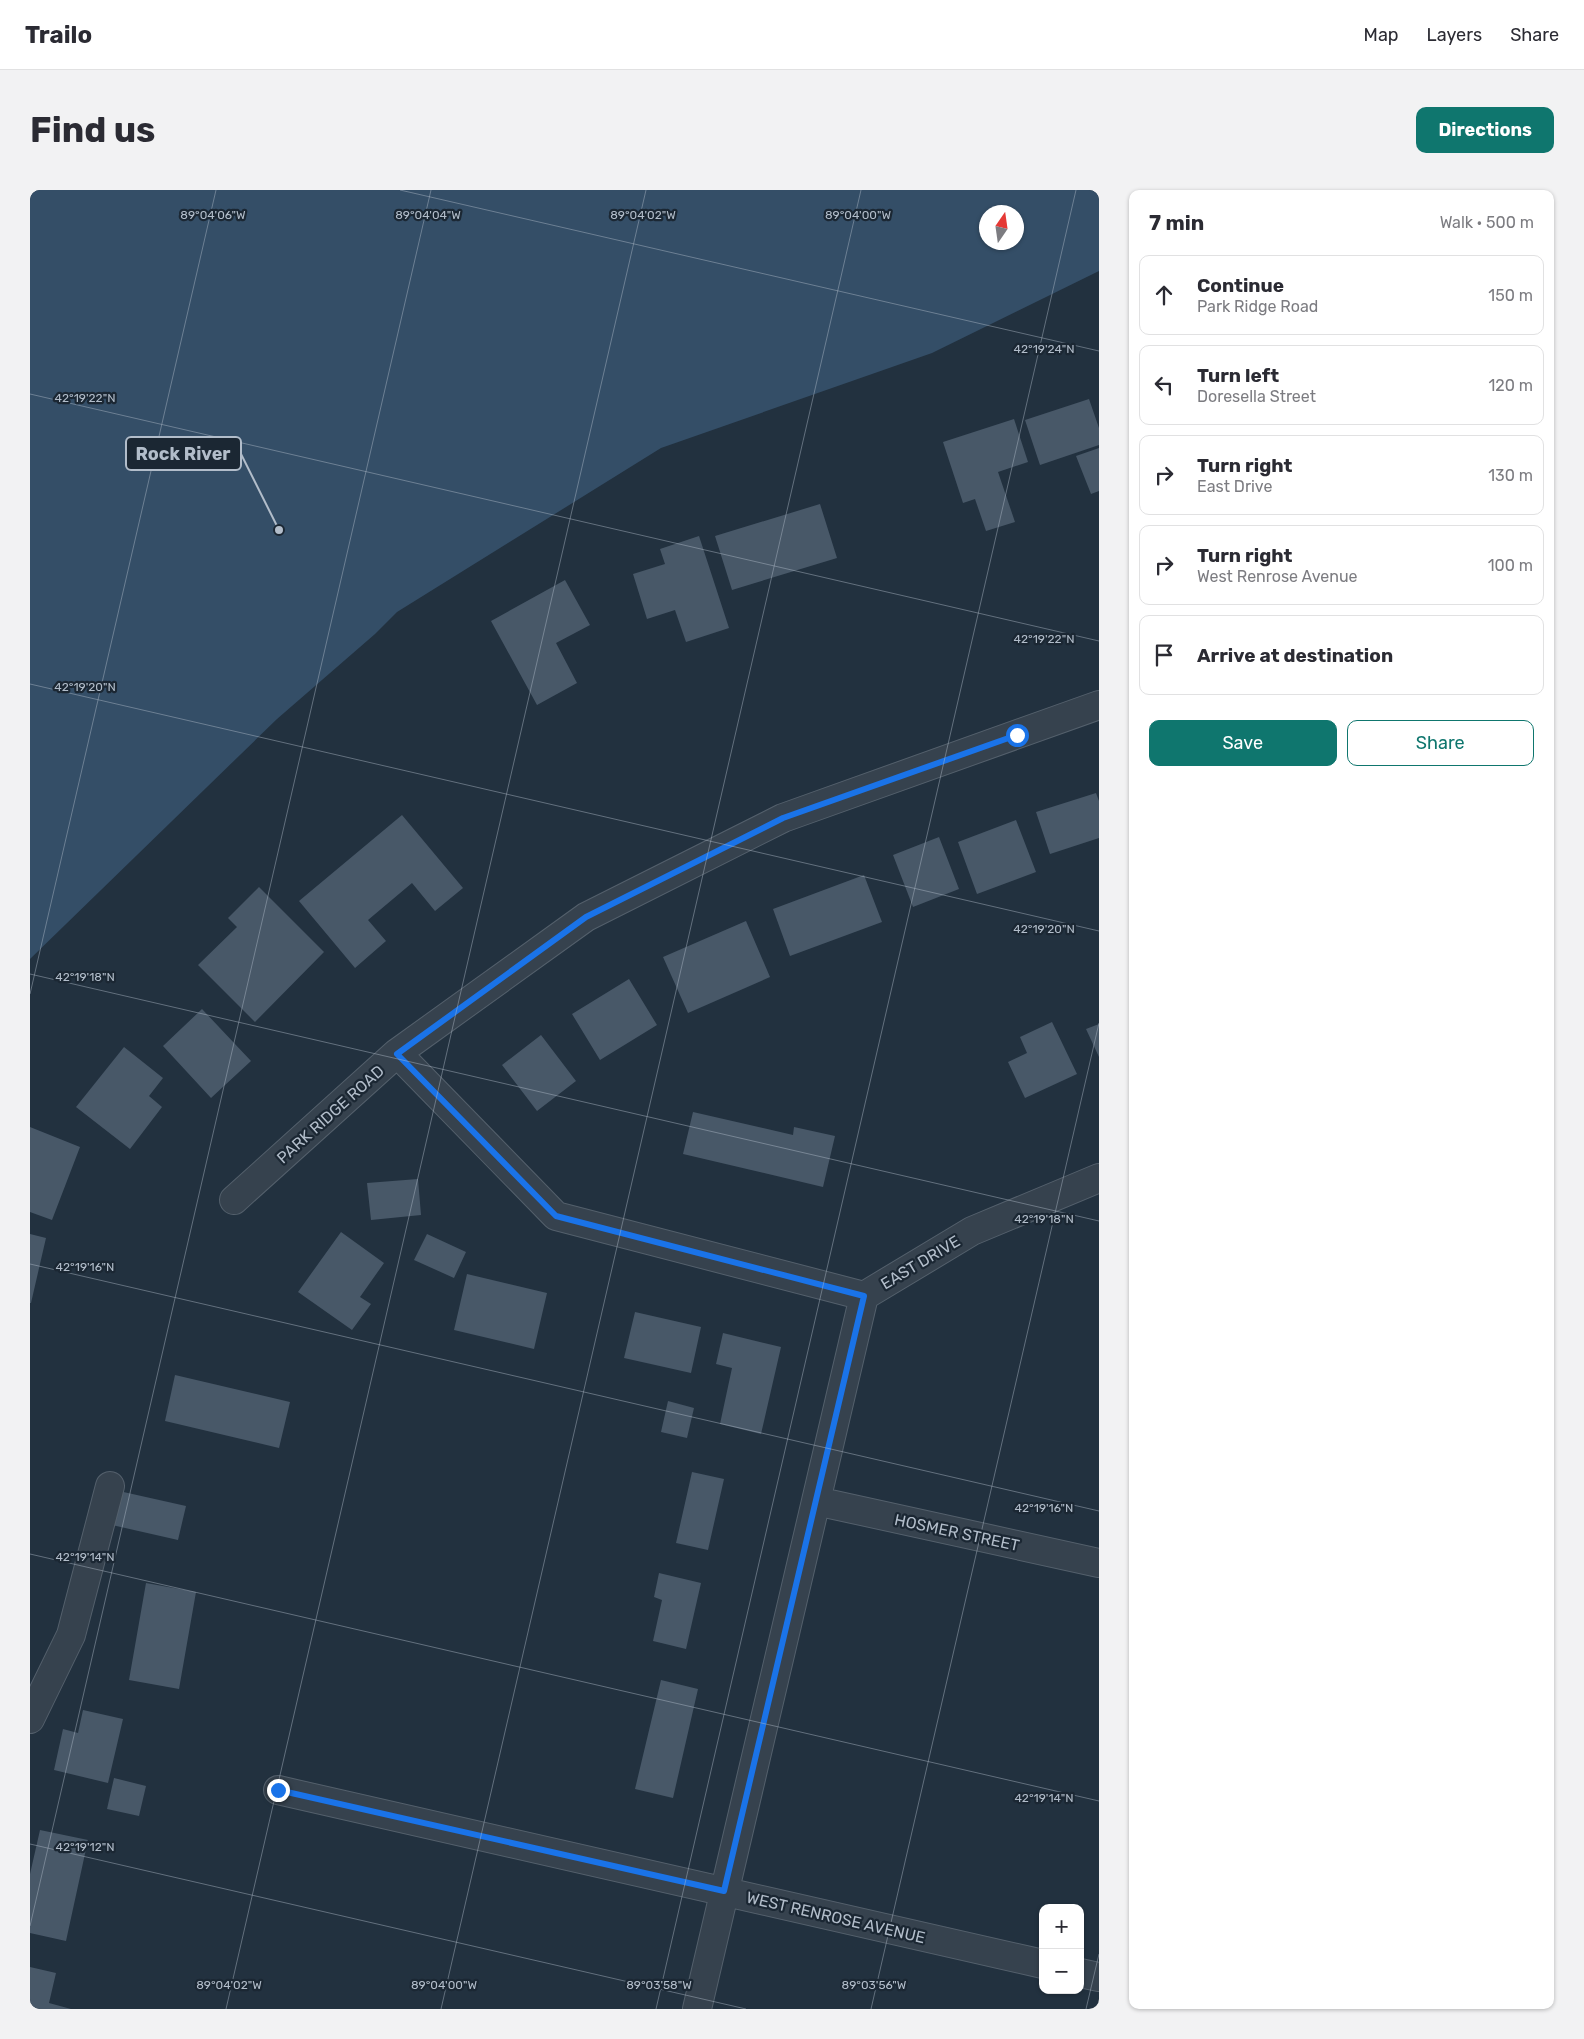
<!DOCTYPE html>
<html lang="en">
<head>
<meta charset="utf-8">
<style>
	:root { --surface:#fff; --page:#f2f2f3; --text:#2b2b33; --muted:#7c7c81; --line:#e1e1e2; --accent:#0f766e }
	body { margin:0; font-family:Rubik,sans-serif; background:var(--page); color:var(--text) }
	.controls { position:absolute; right:15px; bottom:15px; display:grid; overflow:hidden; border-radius:10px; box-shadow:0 1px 4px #0004 }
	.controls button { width:45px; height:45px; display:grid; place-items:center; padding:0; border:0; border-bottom:1px solid var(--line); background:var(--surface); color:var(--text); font:25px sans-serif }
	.compass { position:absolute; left:949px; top:15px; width:45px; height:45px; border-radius:50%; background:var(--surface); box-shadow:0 1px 4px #0004; rotate:13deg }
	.stop { position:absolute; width:15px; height:15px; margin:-11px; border:4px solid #1a73e8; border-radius:50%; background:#fff }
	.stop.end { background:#1a73e8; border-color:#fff; box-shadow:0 1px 5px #0008 }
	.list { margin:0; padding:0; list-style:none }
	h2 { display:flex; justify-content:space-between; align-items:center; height:65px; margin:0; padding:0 20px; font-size:21px }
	h2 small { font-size:16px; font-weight:400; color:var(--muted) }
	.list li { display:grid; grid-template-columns:32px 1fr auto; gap:15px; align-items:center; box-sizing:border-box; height:80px; margin:0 10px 10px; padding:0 10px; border:1px solid var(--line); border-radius:10px }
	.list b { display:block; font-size:19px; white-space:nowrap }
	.list p { margin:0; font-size:16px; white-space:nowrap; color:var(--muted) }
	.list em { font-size:16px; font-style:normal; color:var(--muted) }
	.actions { display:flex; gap:10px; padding:15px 20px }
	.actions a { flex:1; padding:11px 0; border:1px solid var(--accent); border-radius:10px; text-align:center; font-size:18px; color:var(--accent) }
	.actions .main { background:var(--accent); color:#fff }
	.icon { flex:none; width:28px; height:28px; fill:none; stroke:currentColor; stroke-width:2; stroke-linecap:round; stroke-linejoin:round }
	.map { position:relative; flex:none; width:1069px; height:1819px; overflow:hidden; border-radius:10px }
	header { display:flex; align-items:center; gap:30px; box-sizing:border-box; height:70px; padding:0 25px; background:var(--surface); border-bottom:1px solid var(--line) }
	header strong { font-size:24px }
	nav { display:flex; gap:28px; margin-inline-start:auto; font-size:18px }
	.intro { display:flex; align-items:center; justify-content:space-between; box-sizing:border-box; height:120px; padding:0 30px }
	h1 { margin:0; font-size:35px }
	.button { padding:12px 22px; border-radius:10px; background:var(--accent); color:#fff; font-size:18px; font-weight:700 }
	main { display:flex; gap:30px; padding:0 30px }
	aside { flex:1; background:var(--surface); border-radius:10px; box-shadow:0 1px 4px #0004 }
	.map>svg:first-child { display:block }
	.water { fill:#344e67; fill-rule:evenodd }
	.building { fill:#485868 }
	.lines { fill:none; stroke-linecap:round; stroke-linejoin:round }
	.street-casing { stroke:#54606c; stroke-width:30 }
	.street { stroke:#36424e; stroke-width:28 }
	.route { stroke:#1a73e8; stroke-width:6 }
	.ticks { fill:none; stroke:#b2bdca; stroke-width:1; stroke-opacity:0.45 }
	.labels { text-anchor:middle; stroke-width:4.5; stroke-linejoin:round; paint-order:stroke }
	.street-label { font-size:16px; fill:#b2bdca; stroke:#1b2733 }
	.ticks-label { font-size:12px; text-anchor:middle; fill:#b2bdca; stroke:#1b2733; stroke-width:4.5; stroke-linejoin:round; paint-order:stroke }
	.leader { fill:none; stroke:#b2bdca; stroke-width:2 }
	.callout-dot { fill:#b2bdca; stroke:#1b2733; stroke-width:2 }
	.callout { fill:#1b2733; stroke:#b2bdca; stroke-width:2 }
	.callout-label { font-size:18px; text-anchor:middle; font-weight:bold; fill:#b2bdca }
</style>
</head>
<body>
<header>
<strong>Trailo</strong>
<nav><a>Map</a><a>Layers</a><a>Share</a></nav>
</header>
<div class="intro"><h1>Find us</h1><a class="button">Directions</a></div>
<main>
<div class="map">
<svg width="1069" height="1819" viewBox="0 0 1069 1819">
	<rect width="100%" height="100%" fill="#22313f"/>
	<!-- water -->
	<path class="water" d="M 0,0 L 1069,0 L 1069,81 L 902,163 L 631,258 L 367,422 L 345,444 L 247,529 L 0,769 ZM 956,22 L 986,22 L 986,52 L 956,52 Z"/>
	<!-- building -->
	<path class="building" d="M 1059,209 L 1069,238 L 1069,255 L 1010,275 L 995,230 Z
		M 984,229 L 998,272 L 968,282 L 985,332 L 956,341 L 945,309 L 933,313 L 913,252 Z
		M 1069,258 L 1069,301 L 1061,304 L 1046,266 Z
		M 790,314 L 807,368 L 702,400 L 685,346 Z
		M 669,346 L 699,438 L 656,452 L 645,420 L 617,429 L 603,384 L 635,374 L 630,359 Z
		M 535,390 L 560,435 L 526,453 L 547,493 L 507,515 L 461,431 Z
		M 1066,603 L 1069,611 L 1069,648 L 1020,664 L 1006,622 Z
		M 372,625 L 433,698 L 405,721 L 382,693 L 338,730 L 356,751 L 325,778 L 269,711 Z
		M 986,630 L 1006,682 L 947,704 L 928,652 Z
		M 909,647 L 929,699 L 883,717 L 863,665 Z
		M 834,685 L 852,732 L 760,766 L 743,719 Z
		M 229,697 L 294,762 L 225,832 L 168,775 L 207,737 L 198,728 Z
		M 716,731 L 740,787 L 658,823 L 633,767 Z
		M 599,789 L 627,835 L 570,870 L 542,824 Z
		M 172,819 L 221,871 L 181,908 L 133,856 Z
		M 1022,832 L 1047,884 L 995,908 L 978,872 L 997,863 L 990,847 Z
		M 1069,834 L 1069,867 L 1056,839 Z
		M 511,845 L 546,891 L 507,921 L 472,875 Z
		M 94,857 L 133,888 L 119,906 L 132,917 L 100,959 L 46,917 Z
		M 663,922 L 763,945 L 764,937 L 805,946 L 793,997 L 653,964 Z
		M 0,937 L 50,957 L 22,1030 L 0,1022 Z
		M 388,989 L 391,1025 L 341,1030 L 337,993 Z
		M 311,1042 L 354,1073 L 330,1107 L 341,1114 L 322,1140 L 268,1102 Z
		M 0,1044 L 16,1048 L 1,1113 L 0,1113 Z
		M 397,1044 L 436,1062 L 424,1088 L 384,1070 Z
		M 437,1084 L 517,1103 L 504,1159 L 424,1140 Z
		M 605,1122 L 671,1137 L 661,1183 L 594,1168 Z
		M 693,1143 L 751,1157 L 731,1244 L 690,1234 L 702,1178 L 686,1174 Z
		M 145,1185 L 260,1212 L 249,1258 L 135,1231 Z
		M 638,1211 L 664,1218 L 657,1248 L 631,1242 Z
		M 662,1282 L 694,1289 L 678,1360 L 646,1353 Z
		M 89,1301 L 156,1316 L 148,1350 L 82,1335 Z
		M 629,1383 L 671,1393 L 656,1459 L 623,1451 L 632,1410 L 624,1407 Z
		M 116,1393 L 166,1402 L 149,1499 L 99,1490 Z
		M 631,1490 L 668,1499 L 643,1608 L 605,1599 Z
		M 53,1520 L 93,1529 L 78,1593 L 24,1580 L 33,1539 L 48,1543 Z
		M 84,1588 L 116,1596 L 109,1626 L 77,1619 Z
		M 10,1640 L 58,1650 L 36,1751 L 0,1743 L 0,1684 Z
		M 0,1777 L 26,1783 L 19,1813 L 41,1819 L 0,1819 Z"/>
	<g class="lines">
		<defs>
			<path id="street" d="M 367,863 L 526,1026 L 834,1106
				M 204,1010 L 367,863 L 556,727 L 753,628 L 1069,515
				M 786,1311 L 1069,1373
				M 0,1529 L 41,1445 L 80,1296
				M 248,1600 L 1013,1774
				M 1050,1783 L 1069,1787
				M 667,1819 L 834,1106 L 942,1041 L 1069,988"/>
		</defs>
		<!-- street casing -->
		<use href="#street" class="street-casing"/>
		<!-- street -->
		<use href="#street" class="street"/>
	</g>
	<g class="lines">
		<!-- route -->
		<path class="route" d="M 248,1600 L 694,1701 L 834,1106 L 526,1026 L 367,864 L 556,727 L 753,628 L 987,545"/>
	</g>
	<!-- ticks -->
	<path class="ticks" d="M 370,0 L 1069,161M 0,204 L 1069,451M 0,494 L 1069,741M 0,784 L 1069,1031M 0,804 L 186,0M 0,1074 L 1069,1321M 0,1364 L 1069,1611M 0,1654 L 716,1819M 0,1736 L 401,0M 196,1819 L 616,0M 411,1819 L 831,0M 626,1819 L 1046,0M 841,1819 L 1069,833M 1056,1819 L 1069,1764"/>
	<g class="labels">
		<!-- street labels -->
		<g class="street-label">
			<text transform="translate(300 924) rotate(-42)" y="6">PARK RIDGE ROAD</text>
			<text transform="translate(890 1072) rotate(-31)" y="6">EAST DRIVE</text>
			<text transform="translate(927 1342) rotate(12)" y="6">HOSMER STREET</text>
			<text transform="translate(806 1727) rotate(13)" y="6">WEST RENROSE AVENUE</text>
		</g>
	</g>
	<g class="ticks-label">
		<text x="183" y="29">89°04'06"W</text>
		<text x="398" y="29">89°04'04"W</text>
		<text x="613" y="29">89°04'02"W</text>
		<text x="828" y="29">89°04'00"W</text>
		<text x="1014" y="163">42°19'24"N</text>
		<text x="55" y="212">42°19'22"N</text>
		<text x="1014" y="453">42°19'22"N</text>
		<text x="55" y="501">42°19'20"N</text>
		<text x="1014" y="743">42°19'20"N</text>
		<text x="55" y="791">42°19'18"N</text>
		<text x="1014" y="1033">42°19'18"N</text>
		<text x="55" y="1081">42°19'16"N</text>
		<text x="1014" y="1322">42°19'16"N</text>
		<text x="55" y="1371">42°19'14"N</text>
		<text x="1014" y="1612">42°19'14"N</text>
		<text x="55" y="1661">42°19'12"N</text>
		<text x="199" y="1799">89°04'02"W</text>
		<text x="414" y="1799">89°04'00"W</text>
		<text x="629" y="1799">89°03'58"W</text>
		<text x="844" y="1799">89°03'56"W</text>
	</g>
	<!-- callouts -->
	<path class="leader" d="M249 340L211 264"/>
	<circle class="callout-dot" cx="249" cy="340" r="5"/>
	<rect class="callout" x="96" y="247" width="115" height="33" rx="5"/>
	<g class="callout-label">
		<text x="153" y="270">Rock River</text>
	</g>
</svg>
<div class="controls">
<button>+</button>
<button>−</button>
</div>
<svg class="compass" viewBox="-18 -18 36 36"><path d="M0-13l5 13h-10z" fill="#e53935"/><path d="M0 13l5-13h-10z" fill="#7c7c81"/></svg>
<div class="stop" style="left:987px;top:545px"></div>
<div class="stop end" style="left:248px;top:1600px"></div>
</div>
<aside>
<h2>7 min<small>Walk · 500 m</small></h2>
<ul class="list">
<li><svg class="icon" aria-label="ahead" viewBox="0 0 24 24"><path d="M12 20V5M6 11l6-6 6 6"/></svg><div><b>Continue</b><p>Park Ridge Road</p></div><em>150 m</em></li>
<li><svg class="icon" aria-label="left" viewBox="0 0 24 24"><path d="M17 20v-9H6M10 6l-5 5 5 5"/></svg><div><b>Turn left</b><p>Doresella Street</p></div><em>120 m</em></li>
<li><svg class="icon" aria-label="right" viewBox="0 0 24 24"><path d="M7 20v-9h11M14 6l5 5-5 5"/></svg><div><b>Turn right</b><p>East Drive</p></div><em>130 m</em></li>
<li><svg class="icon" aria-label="right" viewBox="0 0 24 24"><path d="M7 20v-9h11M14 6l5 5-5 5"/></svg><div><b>Turn right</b><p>West Renrose Avenue</p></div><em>100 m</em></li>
<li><svg class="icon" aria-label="arrive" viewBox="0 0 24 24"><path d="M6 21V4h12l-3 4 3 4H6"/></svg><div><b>Arrive at destination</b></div></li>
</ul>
<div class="actions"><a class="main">Save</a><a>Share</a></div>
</aside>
</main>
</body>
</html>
